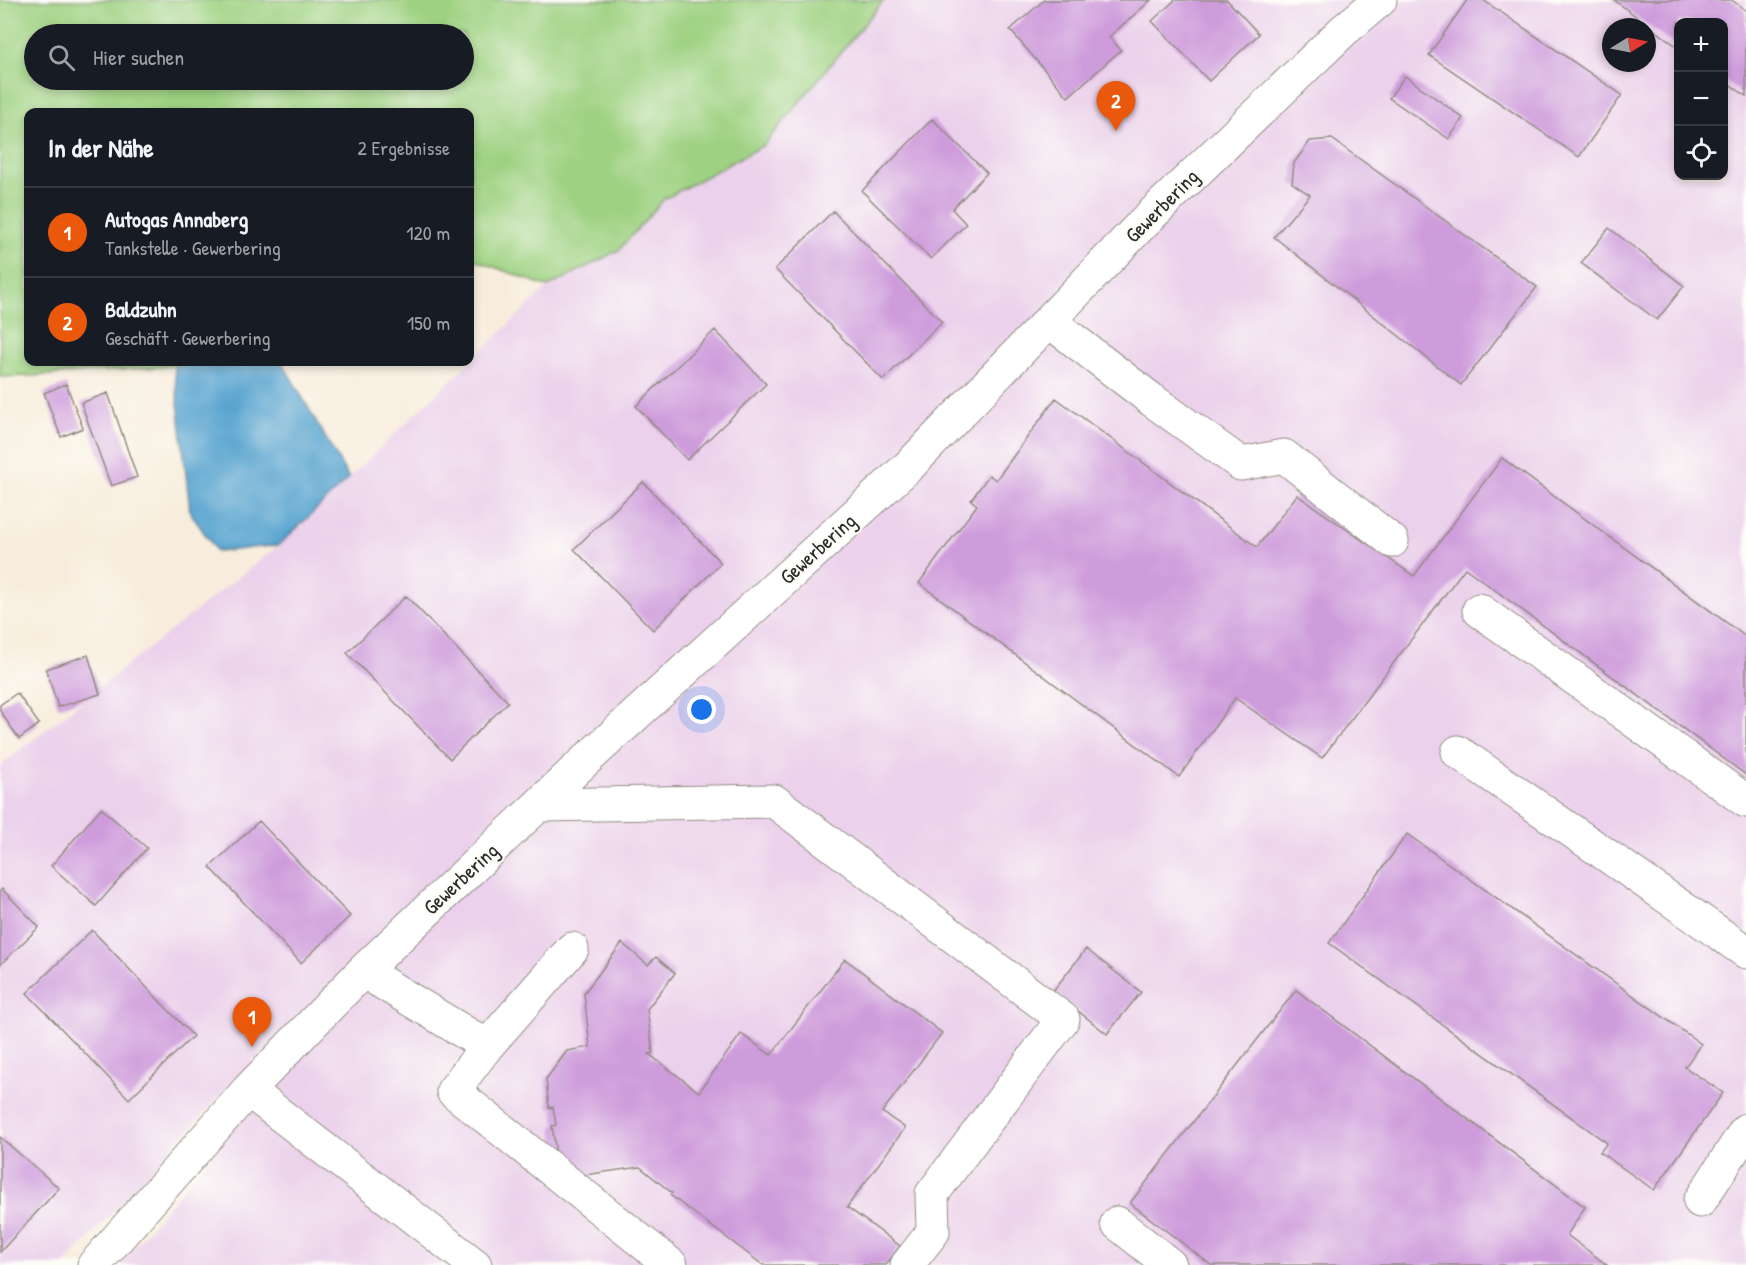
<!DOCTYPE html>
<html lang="de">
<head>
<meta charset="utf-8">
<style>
	:root { --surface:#171b24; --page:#242831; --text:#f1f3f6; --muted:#9ea1a6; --line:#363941; --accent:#ea580c }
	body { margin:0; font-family:"Patrick Hand",sans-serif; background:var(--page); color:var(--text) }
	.controls { position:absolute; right:18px; top:18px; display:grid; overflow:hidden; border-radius:12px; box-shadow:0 3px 9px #0003 }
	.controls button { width:54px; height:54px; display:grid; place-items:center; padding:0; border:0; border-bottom:2px solid var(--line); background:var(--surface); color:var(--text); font:30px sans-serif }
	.compass { position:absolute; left:1602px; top:18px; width:54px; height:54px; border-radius:50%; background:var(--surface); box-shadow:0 3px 9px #0003; rotate:80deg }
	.you { position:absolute; left:702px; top:710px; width:21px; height:21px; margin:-15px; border:4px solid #fff; border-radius:50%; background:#1a73e8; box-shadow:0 0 0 9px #1a73e833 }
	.badge { display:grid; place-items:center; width:39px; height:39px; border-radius:50%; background:var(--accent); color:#fff; font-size:20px; font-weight:700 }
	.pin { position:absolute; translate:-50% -50px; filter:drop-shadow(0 2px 3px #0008) }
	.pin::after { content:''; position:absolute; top:32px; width:21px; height:18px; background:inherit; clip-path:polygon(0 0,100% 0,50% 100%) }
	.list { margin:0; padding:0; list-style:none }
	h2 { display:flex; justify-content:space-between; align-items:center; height:78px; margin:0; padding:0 24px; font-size:26px }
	h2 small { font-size:20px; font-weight:400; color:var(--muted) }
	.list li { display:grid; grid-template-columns:39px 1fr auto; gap:18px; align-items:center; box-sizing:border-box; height:90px; padding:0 24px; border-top:2px solid var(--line) }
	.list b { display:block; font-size:22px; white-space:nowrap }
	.list p { margin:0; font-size:20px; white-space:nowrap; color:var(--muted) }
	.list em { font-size:20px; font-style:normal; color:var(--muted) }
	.icon { flex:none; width:33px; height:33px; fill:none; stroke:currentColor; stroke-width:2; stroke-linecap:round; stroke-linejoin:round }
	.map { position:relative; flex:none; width:1746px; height:1265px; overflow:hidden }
	.search { position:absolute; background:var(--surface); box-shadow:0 3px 9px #0003; left:24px; top:24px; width:450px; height:66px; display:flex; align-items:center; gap:15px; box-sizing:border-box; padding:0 21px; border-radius:33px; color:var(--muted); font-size:22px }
	.panel { position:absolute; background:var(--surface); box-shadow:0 3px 9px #0003; left:24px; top:108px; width:450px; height:258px; border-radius:12px }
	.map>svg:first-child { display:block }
	.built { fill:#ebd1eb; fill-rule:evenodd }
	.green { fill:#9ed181; stroke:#647e56; stroke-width:1.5; fill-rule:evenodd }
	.water { fill:#57a3cf; stroke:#41677d; stroke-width:1.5 }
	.building { fill:#ce9bdb }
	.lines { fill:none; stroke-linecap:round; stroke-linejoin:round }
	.minor-casing { stroke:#928c84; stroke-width:35 }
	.minor { stroke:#fff; stroke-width:33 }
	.labels { text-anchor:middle; stroke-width:4.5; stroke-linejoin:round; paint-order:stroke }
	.street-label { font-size:21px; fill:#2b2b2b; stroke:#fdfcf7 }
</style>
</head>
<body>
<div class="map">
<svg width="1746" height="1265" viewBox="0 0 1746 1265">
	<rect width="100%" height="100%" fill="#fdfcf7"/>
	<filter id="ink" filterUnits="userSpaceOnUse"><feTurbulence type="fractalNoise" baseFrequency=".0167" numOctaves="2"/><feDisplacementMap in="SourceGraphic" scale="12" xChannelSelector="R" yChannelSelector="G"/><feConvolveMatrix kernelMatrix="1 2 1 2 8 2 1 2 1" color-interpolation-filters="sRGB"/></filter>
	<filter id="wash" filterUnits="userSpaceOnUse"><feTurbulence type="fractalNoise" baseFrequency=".008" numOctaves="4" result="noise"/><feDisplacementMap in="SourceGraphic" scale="24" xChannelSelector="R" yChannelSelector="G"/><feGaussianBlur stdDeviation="1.35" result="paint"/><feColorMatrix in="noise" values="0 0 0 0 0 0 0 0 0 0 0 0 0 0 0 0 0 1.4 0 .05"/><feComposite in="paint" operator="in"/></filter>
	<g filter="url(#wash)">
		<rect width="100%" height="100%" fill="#f8eddc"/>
		<!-- built -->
		<path class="built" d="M 884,0 L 1746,0 L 1746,1265 L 119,1265 L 214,1152 L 284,1030 L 222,1094 L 64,1265 L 0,1265 L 0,766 L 279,545 L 548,287 L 619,250 L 664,199 L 764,145 ZM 1678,22 L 1724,22 L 1724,176 L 1678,176 ZM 1611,27 L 1647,27 L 1647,63 L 1611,63 Z"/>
		<!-- green -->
		<path class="green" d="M 0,0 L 884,0 L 764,145 L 664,199 L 619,250 L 548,287 L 470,258 L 470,112 L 28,112 L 28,362 L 191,362 L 174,366 L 32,376 L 0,377 ZM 464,34 L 464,80 L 34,80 L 34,34 Z"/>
		<!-- water -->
		<path class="water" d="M 191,362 L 282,362 L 349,478 L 279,545 L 217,552 L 190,512 L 174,366 Z"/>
		<g id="blocks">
			<!-- building -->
			<path class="building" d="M 1044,0 L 1151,0 L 1109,37 L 1121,50 L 1068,97 L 1010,30 Z
				M 1175,0 L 1227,0 L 1259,34 L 1209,81 L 1152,21 Z
				M 1467,0 L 1483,0 L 1622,95 L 1579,157 L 1429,55 Z
				M 1614,0 L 1732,0 L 1746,11 L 1746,96 L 1724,80 L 1724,22 L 1678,22 L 1678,47 Z
				M 1405,76 L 1463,118 L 1449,139 L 1389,98 Z
				M 932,119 L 987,173 L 952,209 L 966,224 L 931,259 L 862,191 Z
				M 1332,139 L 1537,287 L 1461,385 L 1274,237 L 1310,195 L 1292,183 L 1294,163 L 1310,141 Z
				M 833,211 L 942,322 L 883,380 L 775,269 Z
				M 1609,228 L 1684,286 L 1657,320 L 1581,263 Z
				M 715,330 L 766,384 L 687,460 L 636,406 Z
				M 66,384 L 83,428 L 61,437 L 44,393 Z
				M 108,393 L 137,477 L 111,486 L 81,403 Z
				M 1056,398 L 1257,547 L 1297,495 L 1414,576 L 1502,458 L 1746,637 L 1746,775 L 1465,568 L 1322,758 L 1235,698 L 1179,777 L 919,583 L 977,505 L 971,500 L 989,475 L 996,480 Z
				M 643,482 L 721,563 L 653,630 L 574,549 Z
				M 406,596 L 508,702 L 450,759 L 347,653 Z
				M 88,655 L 100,694 L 58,707 L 46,669 Z
				M 17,693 L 39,724 L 19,739 L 0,711 L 0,705 Z
				M 101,808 L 147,848 L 96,906 L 51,866 Z
				M 259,821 L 350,916 L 301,963 L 210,867 Z
				M 1407,834 L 1701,1044 L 1685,1067 L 1723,1093 L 1654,1190 L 1600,1152 L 1607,1143 L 1329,943 Z
				M 2,889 L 39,927 L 0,965 L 0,891 Z
				M 92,930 L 193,1036 L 129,1099 L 27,993 Z
				M 622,943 L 648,965 L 656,957 L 675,973 L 647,1009 L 653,1053 L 649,1054 L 699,1092 L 741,1034 L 771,1055 L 845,959 L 942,1033 L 882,1112 L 905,1128 L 847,1207 L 900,1246 L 886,1265 L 763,1265 L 670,1195 L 672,1193 L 640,1167 L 584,1175 L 556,1153 L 552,1126 L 556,1125 L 553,1107 L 549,1108 L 546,1079 L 567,1051 L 590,1047 L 584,993 Z
				M 1086,949 L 1141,992 L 1107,1034 L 1053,991 Z
				M 1296,990 L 1585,1207 L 1567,1235 L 1607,1265 L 1211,1265 L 1130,1203 Z
				M 0,1137 L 59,1188 L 0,1252 Z"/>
		</g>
	</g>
	<g filter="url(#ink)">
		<use href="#blocks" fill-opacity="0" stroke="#928c84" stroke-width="1.5"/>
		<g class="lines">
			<defs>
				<path id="minor" d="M 1049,321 L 1152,400 L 1241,464 L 1284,456 L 1392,541
					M 1479,610 L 1746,801
					M 1458,752 L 1746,952
					M 541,805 L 774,801 L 1063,1019 L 932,1194 L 933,1232 L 907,1265
					M 363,971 L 487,1046 L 453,1091 L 671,1265
					M 487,1046 L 572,949
					M 248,1090 L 475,1265
					M 1700,1201 L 1746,1130
					M 1117,1223 L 1170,1265
					M 94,1265 L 248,1090 L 363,971 L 585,761 L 910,465 L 1145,221 L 1343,31 L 1380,0"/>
			</defs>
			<!-- minor casing -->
			<use href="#minor" class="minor-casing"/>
			<!-- minor -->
			<use href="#minor" class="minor"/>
		</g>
	</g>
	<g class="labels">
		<!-- street labels -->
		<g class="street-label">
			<text transform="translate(1162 206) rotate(-45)" y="7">Gewerbering</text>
			<text transform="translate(818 549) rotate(-42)" y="7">Gewerbering</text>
			<text transform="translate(461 879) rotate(-43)" y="7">Gewerbering</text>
		</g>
	</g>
</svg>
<div class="controls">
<button>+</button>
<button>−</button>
<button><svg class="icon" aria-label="locate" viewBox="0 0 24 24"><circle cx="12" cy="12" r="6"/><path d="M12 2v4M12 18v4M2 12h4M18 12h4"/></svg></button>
</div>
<svg class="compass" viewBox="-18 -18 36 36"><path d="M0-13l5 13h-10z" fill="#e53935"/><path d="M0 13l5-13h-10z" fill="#9ea1a6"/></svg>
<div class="you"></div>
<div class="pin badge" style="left:252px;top:1047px">1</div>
<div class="pin badge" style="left:1116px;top:131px">2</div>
<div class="search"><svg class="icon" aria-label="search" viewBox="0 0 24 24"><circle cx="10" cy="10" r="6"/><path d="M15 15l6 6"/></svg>Hier suchen</div>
<section class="panel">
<h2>In der Nähe<small>2 Ergebnisse</small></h2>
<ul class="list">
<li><span class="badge">1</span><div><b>Autogas Annaberg</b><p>Tankstelle · Gewerbering</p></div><em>120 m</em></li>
<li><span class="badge">2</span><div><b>Baldzuhn</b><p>Geschäft · Gewerbering</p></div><em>150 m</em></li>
</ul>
</section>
</div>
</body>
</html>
